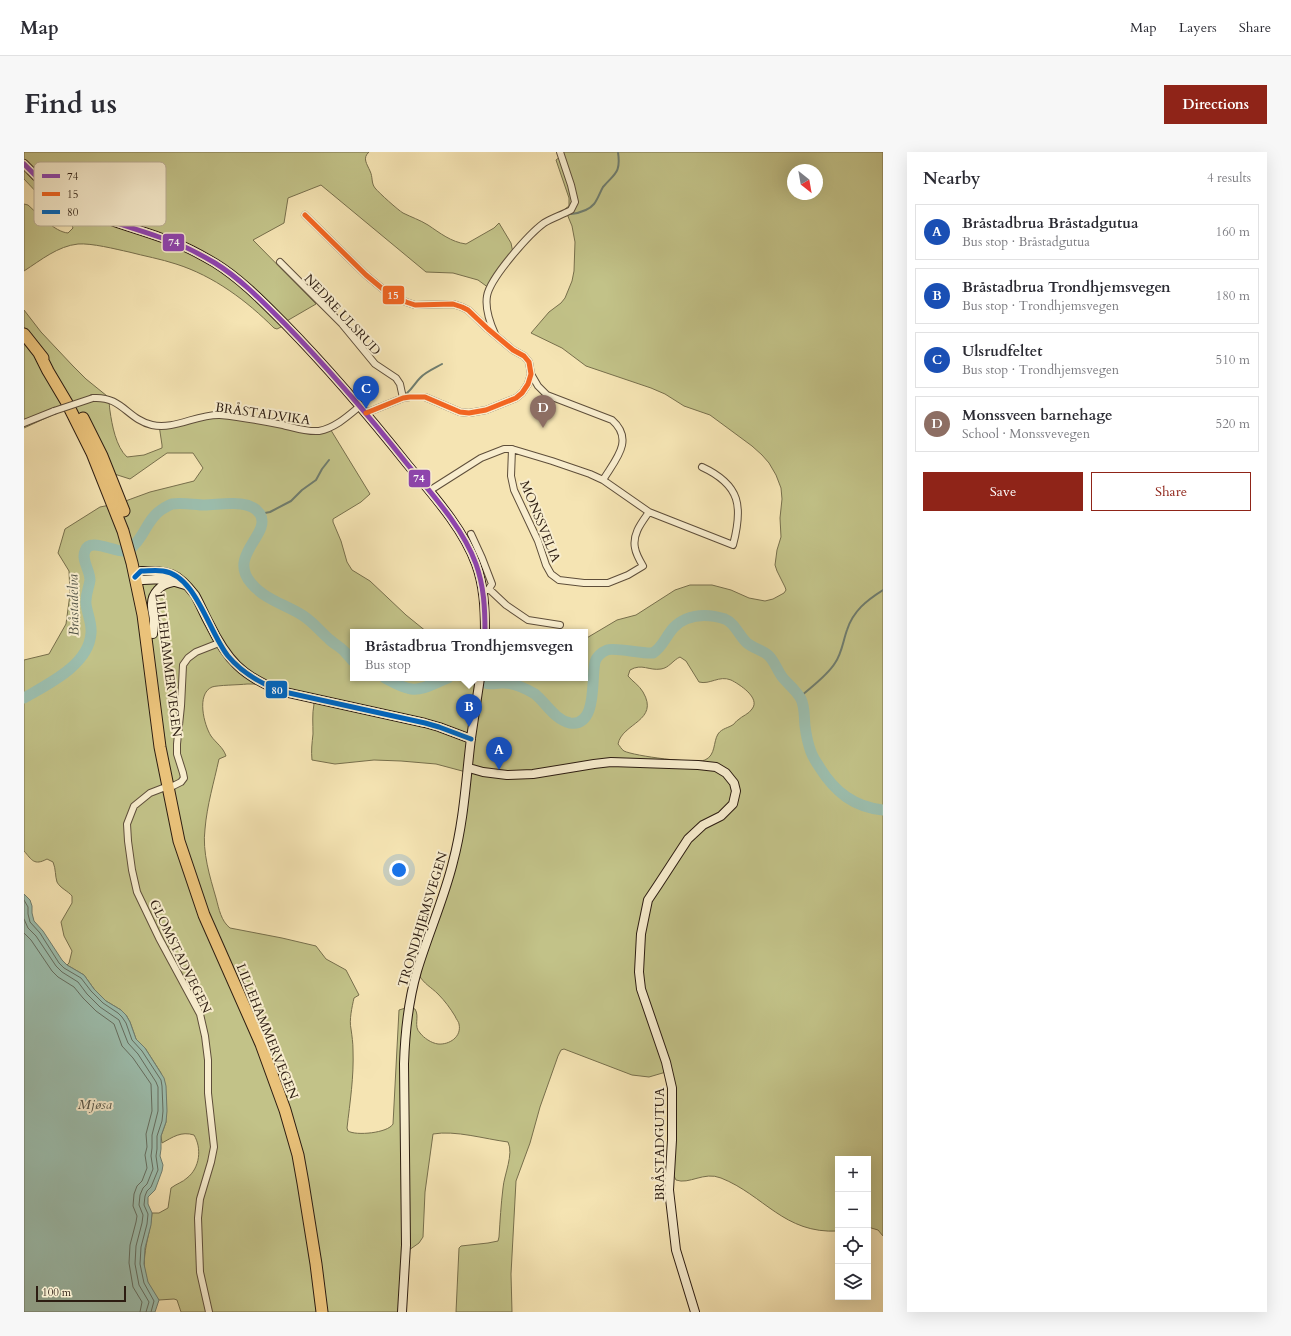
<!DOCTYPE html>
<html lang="en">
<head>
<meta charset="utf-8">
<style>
	:root { --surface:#fff; --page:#f7f7f7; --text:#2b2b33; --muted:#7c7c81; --line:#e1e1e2; --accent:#8f2418 }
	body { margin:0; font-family:Cardo,serif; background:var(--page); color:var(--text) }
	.controls { position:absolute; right:12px; bottom:12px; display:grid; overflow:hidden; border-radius:0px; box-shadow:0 4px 16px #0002 }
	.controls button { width:36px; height:36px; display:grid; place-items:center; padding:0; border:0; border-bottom:1px solid var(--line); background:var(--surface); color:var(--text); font:20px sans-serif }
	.compass { position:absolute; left:763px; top:12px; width:36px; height:36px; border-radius:50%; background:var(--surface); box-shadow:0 4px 16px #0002; rotate:149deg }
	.scale { position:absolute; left:12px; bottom:10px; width:90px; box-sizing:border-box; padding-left:4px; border:2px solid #2c1c11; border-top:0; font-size:11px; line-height:14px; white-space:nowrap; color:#2c1c11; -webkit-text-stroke:3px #f8edce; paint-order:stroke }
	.you { position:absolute; left:375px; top:718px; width:14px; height:14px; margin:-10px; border:3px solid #fff; border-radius:50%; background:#1a73e8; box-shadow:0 0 0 6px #1a73e833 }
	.badge { display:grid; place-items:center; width:26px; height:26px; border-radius:50%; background:var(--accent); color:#fff; font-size:13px; font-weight:700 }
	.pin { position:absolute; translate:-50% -33px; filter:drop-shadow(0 1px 2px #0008) }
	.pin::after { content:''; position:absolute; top:21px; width:14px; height:12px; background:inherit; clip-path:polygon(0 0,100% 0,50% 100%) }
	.popup { position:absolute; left:326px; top:477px; width:238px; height:52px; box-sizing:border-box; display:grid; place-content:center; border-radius:0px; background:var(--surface); filter:drop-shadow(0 1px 3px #0005); font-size:13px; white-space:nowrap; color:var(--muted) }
	.popup b { font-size:15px; color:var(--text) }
	.popup::after { content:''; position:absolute; left:50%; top:100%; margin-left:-8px; border:8px solid transparent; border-top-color:var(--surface) }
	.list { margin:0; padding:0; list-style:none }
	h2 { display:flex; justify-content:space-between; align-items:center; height:52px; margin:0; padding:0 16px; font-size:17px }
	h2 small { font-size:13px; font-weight:400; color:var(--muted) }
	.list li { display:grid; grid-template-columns:26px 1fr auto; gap:12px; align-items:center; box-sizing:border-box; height:56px; margin:0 8px 8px; padding:0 8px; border:1px solid var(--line); border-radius:0px }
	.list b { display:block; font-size:15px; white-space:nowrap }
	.list p { margin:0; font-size:13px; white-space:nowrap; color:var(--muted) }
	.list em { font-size:13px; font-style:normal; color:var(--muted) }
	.actions { display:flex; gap:8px; padding:12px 16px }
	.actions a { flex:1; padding:9px 0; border:1px solid var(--accent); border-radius:0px; text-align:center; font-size:14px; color:var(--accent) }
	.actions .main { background:var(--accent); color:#fff }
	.icon { flex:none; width:22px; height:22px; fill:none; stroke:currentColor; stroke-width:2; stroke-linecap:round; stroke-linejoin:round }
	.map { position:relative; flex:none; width:859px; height:1160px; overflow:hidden; border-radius:0px }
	header { display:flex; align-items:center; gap:24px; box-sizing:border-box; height:56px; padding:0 20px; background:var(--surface); border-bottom:1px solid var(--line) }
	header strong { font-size:19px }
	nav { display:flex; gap:22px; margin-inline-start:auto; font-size:14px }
	.intro { display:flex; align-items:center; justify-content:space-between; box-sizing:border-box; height:96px; padding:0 24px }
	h1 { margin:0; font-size:28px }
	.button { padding:10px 18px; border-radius:0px; background:var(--accent); color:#fff; font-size:14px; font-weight:700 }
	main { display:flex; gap:24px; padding:0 24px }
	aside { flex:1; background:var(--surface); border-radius:0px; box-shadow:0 4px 16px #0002 }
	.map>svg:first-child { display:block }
	.green { fill:#c2c288; stroke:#776f4c; fill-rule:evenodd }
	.water { fill:#9cbeae; stroke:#6f7d6f }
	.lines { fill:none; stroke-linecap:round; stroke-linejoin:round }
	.shore { stroke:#646d60; stroke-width:1 }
	.stream { stroke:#6f7d6f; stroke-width:2 }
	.river { stroke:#9cbeae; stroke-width:11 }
	.street-casing { stroke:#5e4e3a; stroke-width:8 }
	.secondary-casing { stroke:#2c1c11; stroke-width:10 }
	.highway-casing { stroke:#2c1c11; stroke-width:13 }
	.street { stroke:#f8edce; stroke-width:6 }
	.secondary { stroke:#f8edce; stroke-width:8 }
	.highway { stroke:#eac27a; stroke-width:11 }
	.street-bridge-casing { stroke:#5e4e3a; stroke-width:8; stroke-linecap:butt }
	.street-bridge { stroke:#f8edce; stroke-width:6 }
	.bus-1-casing { stroke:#f8edce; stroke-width:8 }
	.bus-2-casing { stroke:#f8edce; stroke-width:8 }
	.bus-3-casing { stroke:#f8edce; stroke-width:8 }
	.bus-1 { stroke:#8e44ad; stroke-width:5 }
	.bus-2 { stroke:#f26522; stroke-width:5 }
	.bus-3 { stroke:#0065bd; stroke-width:5 }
	.labels { text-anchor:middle; stroke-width:4; stroke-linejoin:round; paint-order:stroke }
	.street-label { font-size:13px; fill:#2c1c11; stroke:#f8edce }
	.water-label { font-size:14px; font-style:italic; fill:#535548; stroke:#f8edce }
	.key { fill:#f8edce; stroke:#bbae95; stroke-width:1 }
	.key-label { font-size:11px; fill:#2c1c11 }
	.line-badge { stroke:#f8edce; stroke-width:1.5 }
	.badge-label { font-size:11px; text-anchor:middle; font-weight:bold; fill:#fff }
</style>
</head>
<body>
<header>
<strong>Map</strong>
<nav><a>Map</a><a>Layers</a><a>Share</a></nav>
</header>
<div class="intro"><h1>Find us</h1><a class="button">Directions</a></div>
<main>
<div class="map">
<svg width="859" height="1160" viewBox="0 0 859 1160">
	<rect width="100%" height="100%" fill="#f5e4b3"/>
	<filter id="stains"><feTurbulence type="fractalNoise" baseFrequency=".005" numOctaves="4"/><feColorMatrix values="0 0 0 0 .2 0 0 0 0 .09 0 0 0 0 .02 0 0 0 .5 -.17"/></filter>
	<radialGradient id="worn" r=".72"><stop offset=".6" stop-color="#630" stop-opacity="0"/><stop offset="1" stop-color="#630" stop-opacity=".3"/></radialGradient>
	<!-- green -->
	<path class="green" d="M 0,0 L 345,0 C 338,6 343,12 346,19 C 349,25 347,31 351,36 C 355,41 374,58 379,61 C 387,65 396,68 404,73 C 416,81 427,90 442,92 L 470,76 L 475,71 L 487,91 L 489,101 L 465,136 L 454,128 L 429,121 L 402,120 L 297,33 L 264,46 L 260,71 L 229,88 L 292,152 L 261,170 L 259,174 L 253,177 L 250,176 C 223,149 190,124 152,112 C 137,107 120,104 105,100 C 91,97 68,91 54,92 C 34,94 17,108 0,119 L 0,52 L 4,53 C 14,62 31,80 44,81 L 49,76 L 47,71 L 16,44 L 0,27 Z
		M 537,0 L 859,0 L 859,1084 L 854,1078 L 844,1075 L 844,1007 L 814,1007 L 814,1079 C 760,1082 740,1043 697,1026 C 680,1019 665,1033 652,1028 L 649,1022 L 649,949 L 642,920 L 625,925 L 608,923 L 540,897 L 537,898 L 534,904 L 516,955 L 506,991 L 492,1029 L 487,1122 L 488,1160 L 432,1160 L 435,1096 L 437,1094 L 464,1091 L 474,1089 L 475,1085 C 476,1069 477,1052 479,1036 C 480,1023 490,1002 484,990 C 461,987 431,978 409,982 L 401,1040 L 399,1085 L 395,1091 L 385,1098 L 376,1160 L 157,1160 L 153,1148 L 150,1147 L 135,1148 C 131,1144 129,1139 126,1135 C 113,1111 126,1086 128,1061 L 135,1061 L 144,1056 L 147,1036 C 152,1032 159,1030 163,1026 C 176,1016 178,996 170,983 C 157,979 149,985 138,991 L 137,984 L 142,970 L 137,921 L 121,896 L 112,887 L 106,870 L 102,863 L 97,858 L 82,849 L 70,837 L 60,823 L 43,813 L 45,811 L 48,799 L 40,784 L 37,770 L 48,751 L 48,744 C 44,739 36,736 33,730 C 31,724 32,717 29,710 L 23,707 C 10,714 8,708 0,699 L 0,508 L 25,502 L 42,472 L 46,442 L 45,419 L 34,401 L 41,377 L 76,355 L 96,351 L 126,340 L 170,329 L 179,316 L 169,301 L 143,301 L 106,327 L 84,320 L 48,254 L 0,276 L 0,158 L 17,180 L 49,214 L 62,227 L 83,244 C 86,248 85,254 86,259 C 88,273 92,295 103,305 L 120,303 L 138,296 L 138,293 L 135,273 L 189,263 L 277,279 L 305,275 L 346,342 L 337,350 L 309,367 L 309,370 L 317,389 L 323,410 L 328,418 L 346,429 L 382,463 L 403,480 L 329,480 L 329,526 L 561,526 L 561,487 L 593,468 L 612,463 L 651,438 L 666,433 L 688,433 L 707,438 L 725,446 L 741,449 L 749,447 L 760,441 L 762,438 L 761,435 L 753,419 L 751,413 L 753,398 L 757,385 L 756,366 L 758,347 L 757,336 L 752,323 L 745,311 L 738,303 L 728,294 L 686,263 L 660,254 L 641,242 L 627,236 L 562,214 L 538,196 L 507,181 L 525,160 L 537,151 L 541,146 L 548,129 L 550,119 L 551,90 L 548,74 L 541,57 L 545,54 L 545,46 L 532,8 L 537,4 ZM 769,18 L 793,18 L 793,42 L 769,42 ZM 656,505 L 662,509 L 675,530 C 686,533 695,523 707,528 C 715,532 737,546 728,557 C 725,562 718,564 714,568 C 712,569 711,571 710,572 C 705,576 698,576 694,582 C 689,590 692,603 681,608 C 671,612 610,604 600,599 C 597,597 596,594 594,592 C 598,571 636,569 619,540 C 615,533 609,530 604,524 L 606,518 C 618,511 625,519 637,517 C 645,516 649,508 656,505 ZM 223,532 L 234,532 L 288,550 L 290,552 C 288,562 289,572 289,582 C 288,591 287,599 288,608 L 311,612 L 350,608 L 377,609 L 412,612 L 442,620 L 430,708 L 395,823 C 400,832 407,835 414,842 C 421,849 426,856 431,864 C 432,867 435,870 435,872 C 438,885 425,893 414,892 C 407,891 400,886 396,881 C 389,874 396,865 391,857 L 385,855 L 375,858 L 369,972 C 364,981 332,984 324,979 L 323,976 C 326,950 330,925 329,898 C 329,891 328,884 327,877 C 325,868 328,855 330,846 L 335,843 L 322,818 L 302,807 L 292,794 L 258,786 L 206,776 C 197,769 195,757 192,746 C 186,725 178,700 181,677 C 183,653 190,630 195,607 L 202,604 C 199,595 192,591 187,584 C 180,573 172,542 188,535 C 194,533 215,533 223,532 Z"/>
	<!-- water -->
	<path class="water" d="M 0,742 L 6,748 L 8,754 L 8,761 L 10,769 L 19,779 L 38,808 L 43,813 L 60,823 L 70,837 L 82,849 L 97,858 L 102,863 L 106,870 L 112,887 L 121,896 L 140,926 L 142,934 L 143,959 L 142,970 L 137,984 L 137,997 L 136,1004 L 139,1013 L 138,1019 L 131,1038 L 124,1045 L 124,1052 L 128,1061 L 127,1073 L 121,1096 L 120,1112 L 124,1130 L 135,1148 L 131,1160 L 0,1160 Z"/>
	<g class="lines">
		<!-- shore -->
		<path class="shore" d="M 0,748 L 4,755 L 4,762 L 6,770 L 16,781 L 35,811 L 40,816 L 57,826 L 67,839 L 79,851 L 94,861 L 98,865 L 102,871 L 108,888 L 118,899 L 137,928 L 138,934 L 139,959 L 138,969 L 133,984 L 133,997 L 132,1004 L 134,1018 L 127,1035 L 123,1039 L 121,1044 L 120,1053 L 124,1062 L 123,1072 L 117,1095 L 116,1112 L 120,1131 L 130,1149 L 127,1160
			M 0,767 L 4,776 L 12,784 L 32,814 L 38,820 L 54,830 L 63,842 L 76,855 L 95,868 L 104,891 L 114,902 L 132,930 L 134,935 L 134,959 L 128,983 L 128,996 L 127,1004 L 129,1017 L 123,1032 L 119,1036 L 116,1043 L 115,1053 L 119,1063 L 118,1071 L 112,1094 L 111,1112 L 115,1133 L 125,1150 L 122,1160
			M 0,781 L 7,788 L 28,819 L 34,825 L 50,835 L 59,846 L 72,859 L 90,872 L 98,894 L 109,906 L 127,932 L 128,959 L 122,982 L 123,995 L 121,1003 L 123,1016 L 118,1029 L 113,1034 L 110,1042 L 109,1054 L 113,1064 L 112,1070 L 106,1093 L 105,1111 L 109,1135 L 118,1150 L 116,1160"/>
		<!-- stream -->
		<path class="stream" d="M 547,62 C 555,61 565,58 570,52 C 574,47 576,40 579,35 C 591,21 597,21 594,0
			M 383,241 C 389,236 391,231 396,226 C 401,220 411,216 418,212
			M 236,362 L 246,360 L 267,349 L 278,338 L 292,328 L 298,317 L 305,308
			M 776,545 C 787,535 803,524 811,511 C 818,501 819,489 823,478 C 829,459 843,448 859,438"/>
		<!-- river -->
		<path class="river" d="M 361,526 C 393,544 394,538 424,526
			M 447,526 C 452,527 457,530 461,531 C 466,533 472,531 477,531 C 488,530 501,536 511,542 C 522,551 531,568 546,571 C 574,575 567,526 571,510 C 572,505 578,500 583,498 C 591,495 618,502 629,501 C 643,492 643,475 662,467 C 674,462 689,463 701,467 C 711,471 715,484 723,491 C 729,496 738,498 744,503 C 751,509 753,519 759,526 C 765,533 772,538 777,547 C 781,555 780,565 781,574 C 782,582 784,592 787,600 C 789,606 793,611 796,616 C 811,640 830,655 859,658
			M 0,546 C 24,532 65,513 67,481 C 68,471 63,461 62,452 C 61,443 65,436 66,428 C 66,418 57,408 61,399 C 65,385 90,400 100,399 C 105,399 109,395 112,391 C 121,381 125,366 137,358 C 140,356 145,353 148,352 C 158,350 171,353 181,353 C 196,353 226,346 236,362 C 248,382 203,403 227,431 C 240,447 260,452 278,463 C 288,469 296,479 305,487 C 310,492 317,495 321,500 C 324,503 326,506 329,509"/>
		<defs>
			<path id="street" d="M 281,63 L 342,123 L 360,138 L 382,150 L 391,153 L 429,152 L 438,155 L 444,158 L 464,177 L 489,198 L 500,204 L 505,210 L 507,222 L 504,232 L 498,241 L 492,246 L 462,258 L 445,261 L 436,260 L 401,245 L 386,245 L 379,246 L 342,261
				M 256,110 L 318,172 L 351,212 L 372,226 L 376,232 L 379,246
				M 471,182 C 466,171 461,156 463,144 C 466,126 505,82 520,71 C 528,66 538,63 547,58 L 551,50 L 547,33 L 536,0
				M 507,222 L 514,234 L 523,243 L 588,268 C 611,288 591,308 579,328
				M 69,246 C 98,244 103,267 128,273 C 151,278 173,262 196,263 C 217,265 239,269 259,273 C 271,276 283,280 295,279 C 311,276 324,264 336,254
				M 0,271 L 30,259
				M 488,297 L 487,324 L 490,338 L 514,389 L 522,413 L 527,422 L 535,428 L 560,431 L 584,431 L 604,423 L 619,414 C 616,409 612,402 611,396 C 608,382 618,370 625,360
				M 405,339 L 457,306 L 480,297 L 488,297 L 528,309 L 566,322 L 579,328 L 625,360 L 709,393 C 719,355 717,333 678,315
				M 447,382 L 458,406 L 468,432 L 464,438
				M 465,437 L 482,453 L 504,468 L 536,473
				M 149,634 L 157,630 L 160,626 L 159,621 L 153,602 L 153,592 L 157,554 L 159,513 L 164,506 L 172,500 L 195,491
				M 139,636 L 126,641 L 110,654 L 103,672 L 104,689 L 108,718 L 113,740 L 135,786 L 176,862 L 181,884 L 184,908 L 184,941 L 190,995 L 187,1010 L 176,1047 L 174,1066 L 176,1120 L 185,1160"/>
			<path id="secondary" d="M 0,12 C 14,26 27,41 44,50 C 79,70 118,77 154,92 C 167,97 179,104 191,111 C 217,127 240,151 261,172 C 305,217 345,264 384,313 C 408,342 439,376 452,412 C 460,434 461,457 461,480
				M 161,433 L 141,427 L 119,428 L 111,425 L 117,419 C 146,419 153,420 171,443 C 176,452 180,462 185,471 C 203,508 218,524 256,539 L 401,571 L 415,575 L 447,587
				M 129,482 C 129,478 130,473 130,469 C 130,464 128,459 128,454 C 127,441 137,432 149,430
				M 445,616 L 459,620 L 483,623 L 509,622 L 570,612 L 587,610 L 674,613 L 692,615 L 702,621 L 710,631 L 712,639 L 709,652 L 697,664 L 679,673 L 664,687 L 634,733 L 624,748 L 617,782 L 615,820 L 617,837 L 642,910 L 648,936 L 648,988 L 645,1038 L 652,1098 L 671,1160
				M 378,1160 L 382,1093 L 380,912 C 381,881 384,850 393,819 C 404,782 420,747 429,710 C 440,669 442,627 447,586 C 450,566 453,546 456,526"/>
			<path id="highway" d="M 0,182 L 19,206
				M 15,201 L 24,219 L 43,251 L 68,301 L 99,379 L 108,411 L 119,463 L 136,595 L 155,689 L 180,763 L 237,892 L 261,958 L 274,1003 L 279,1031 L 292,1112 L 298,1160
				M 59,266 L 78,304 L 100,359"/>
		</defs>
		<!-- street casing -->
		<use href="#street" class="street-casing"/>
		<!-- secondary casing -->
		<use href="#secondary" class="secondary-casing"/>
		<!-- highway casing -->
		<use href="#highway" class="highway-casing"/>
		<!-- street -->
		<use href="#street" class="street"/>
		<!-- secondary -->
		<use href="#secondary" class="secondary"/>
		<!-- highway -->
		<use href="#highway" class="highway"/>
		<defs>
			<path id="street-bridge" d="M 30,259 L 69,246"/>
		</defs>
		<!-- street-bridge casing -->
		<use href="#street-bridge" class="street-bridge-casing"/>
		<!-- street-bridge -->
		<use href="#street-bridge" class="street-bridge"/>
		<defs>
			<path id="bus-1" d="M 0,12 C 14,26 27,41 44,50 C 79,70 118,77 154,92 C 167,97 179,104 191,111 C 217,127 240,151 261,172 C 305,217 345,264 384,313 C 408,342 439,376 452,412 C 460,434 461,457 461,480"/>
			<path id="bus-2" d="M 281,63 L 342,123 L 360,138 L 382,150 L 391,153 L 429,152 L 438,155 L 444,158 L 464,177 L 489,198 L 500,204 L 505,210 L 507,222 L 504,232 L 498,241 L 492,246 L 462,258 L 445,261 L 436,260 L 401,245 L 386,245 L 379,246 L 342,261"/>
			<path id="bus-3" d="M 111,425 L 117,419 C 124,419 132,418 139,419 C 172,423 185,481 204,504 C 218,521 236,531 256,539 L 401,571 L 415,575 L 447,587"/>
		</defs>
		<!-- bus-1 casing -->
		<use href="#bus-1" class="bus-1-casing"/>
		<!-- bus-2 casing -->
		<use href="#bus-2" class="bus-2-casing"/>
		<!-- bus-3 casing -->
		<use href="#bus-3" class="bus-3-casing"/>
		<!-- bus-1 -->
		<use href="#bus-1" class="bus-1"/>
		<!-- bus-2 -->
		<use href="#bus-2" class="bus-2"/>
		<!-- bus-3 -->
		<use href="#bus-3" class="bus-3"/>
	</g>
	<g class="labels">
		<!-- street labels -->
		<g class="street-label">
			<text transform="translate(319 162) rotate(47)" y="5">NEDRE ULSRUD</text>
			<text transform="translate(239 261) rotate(8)" y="5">BRÅSTADVIKA</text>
			<text transform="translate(517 369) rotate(68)" y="5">MONSSVELIA</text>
			<text transform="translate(145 513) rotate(83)" y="5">LILLEHAMMERVEGEN</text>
			<text transform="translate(398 767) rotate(-73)" y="5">TRONDHJEMSVEGEN</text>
			<text transform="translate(157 804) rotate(64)" y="5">GLOMSTADVEGEN</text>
			<text transform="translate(244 879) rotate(68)" y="5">LILLEHAMMERVEGEN</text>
			<text transform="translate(635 992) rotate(-90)" y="5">BRÅSTADGUTUA</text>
		</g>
		<!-- water labels -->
		<g class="water-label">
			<text transform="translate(49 453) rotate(-91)" y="5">Bråstadelva</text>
			<text x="71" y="957">Mjøsa</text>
		</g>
	</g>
	<!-- legend -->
	<rect x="10" y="10" width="132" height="64" rx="6" class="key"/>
	<rect x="18" y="22" width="18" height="4" fill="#8e44ad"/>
	<rect x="18" y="40" width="18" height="4" fill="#f26522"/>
	<rect x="18" y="58" width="18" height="4" fill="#0065bd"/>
	<g class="key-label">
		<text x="43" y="28">74</text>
		<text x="43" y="46">15</text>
		<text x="43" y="64">80</text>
	</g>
	<g class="line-badge">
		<rect x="138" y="81" width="23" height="19" rx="4" fill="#8e44ad"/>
		<rect x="358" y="133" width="23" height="20" rx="4" fill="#f26522"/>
		<rect x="384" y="317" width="23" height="19" rx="4" fill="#8e44ad"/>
		<rect x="241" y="528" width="23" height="19" rx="4" fill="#0065bd"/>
	</g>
	<g class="badge-label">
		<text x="150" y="94">74</text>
		<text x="369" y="147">15</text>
		<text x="395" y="330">74</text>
		<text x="253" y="542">80</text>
	</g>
	<rect width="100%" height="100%" filter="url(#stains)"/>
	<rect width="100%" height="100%" fill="url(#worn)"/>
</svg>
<div class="controls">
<button>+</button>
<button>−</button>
<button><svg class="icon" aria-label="locate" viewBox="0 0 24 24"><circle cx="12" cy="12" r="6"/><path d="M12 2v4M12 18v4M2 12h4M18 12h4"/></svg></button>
<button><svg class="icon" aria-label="layers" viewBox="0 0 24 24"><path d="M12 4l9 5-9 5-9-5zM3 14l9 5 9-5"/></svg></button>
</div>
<svg class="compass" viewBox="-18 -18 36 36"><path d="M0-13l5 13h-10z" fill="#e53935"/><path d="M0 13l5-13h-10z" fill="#7c7c81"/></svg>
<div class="scale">100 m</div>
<div class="you"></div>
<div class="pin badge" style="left:475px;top:618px;background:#1a4fb4">A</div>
<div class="pin badge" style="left:445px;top:575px;background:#1a4fb4">B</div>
<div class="popup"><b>Bråstadbrua Trondhjemsvegen</b>Bus stop</div>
<div class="pin badge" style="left:342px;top:257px;background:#1a4fb4">C</div>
<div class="pin badge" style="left:519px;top:276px;background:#8d6e63">D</div>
</div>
<aside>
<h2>Nearby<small>4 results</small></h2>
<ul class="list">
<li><span class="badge" style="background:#1a4fb4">A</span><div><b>Bråstadbrua Bråstadgutua</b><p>Bus stop · Bråstadgutua</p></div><em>160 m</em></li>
<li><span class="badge" style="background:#1a4fb4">B</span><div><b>Bråstadbrua Trondhjemsvegen</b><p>Bus stop · Trondhjemsvegen</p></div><em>180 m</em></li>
<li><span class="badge" style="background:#1a4fb4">C</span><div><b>Ulsrudfeltet</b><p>Bus stop · Trondhjemsvegen</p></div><em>510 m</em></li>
<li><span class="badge" style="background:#8d6e63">D</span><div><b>Monssveen barnehage</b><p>School · Monssvevegen</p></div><em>520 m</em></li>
</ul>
<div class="actions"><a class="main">Save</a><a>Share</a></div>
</aside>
</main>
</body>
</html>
